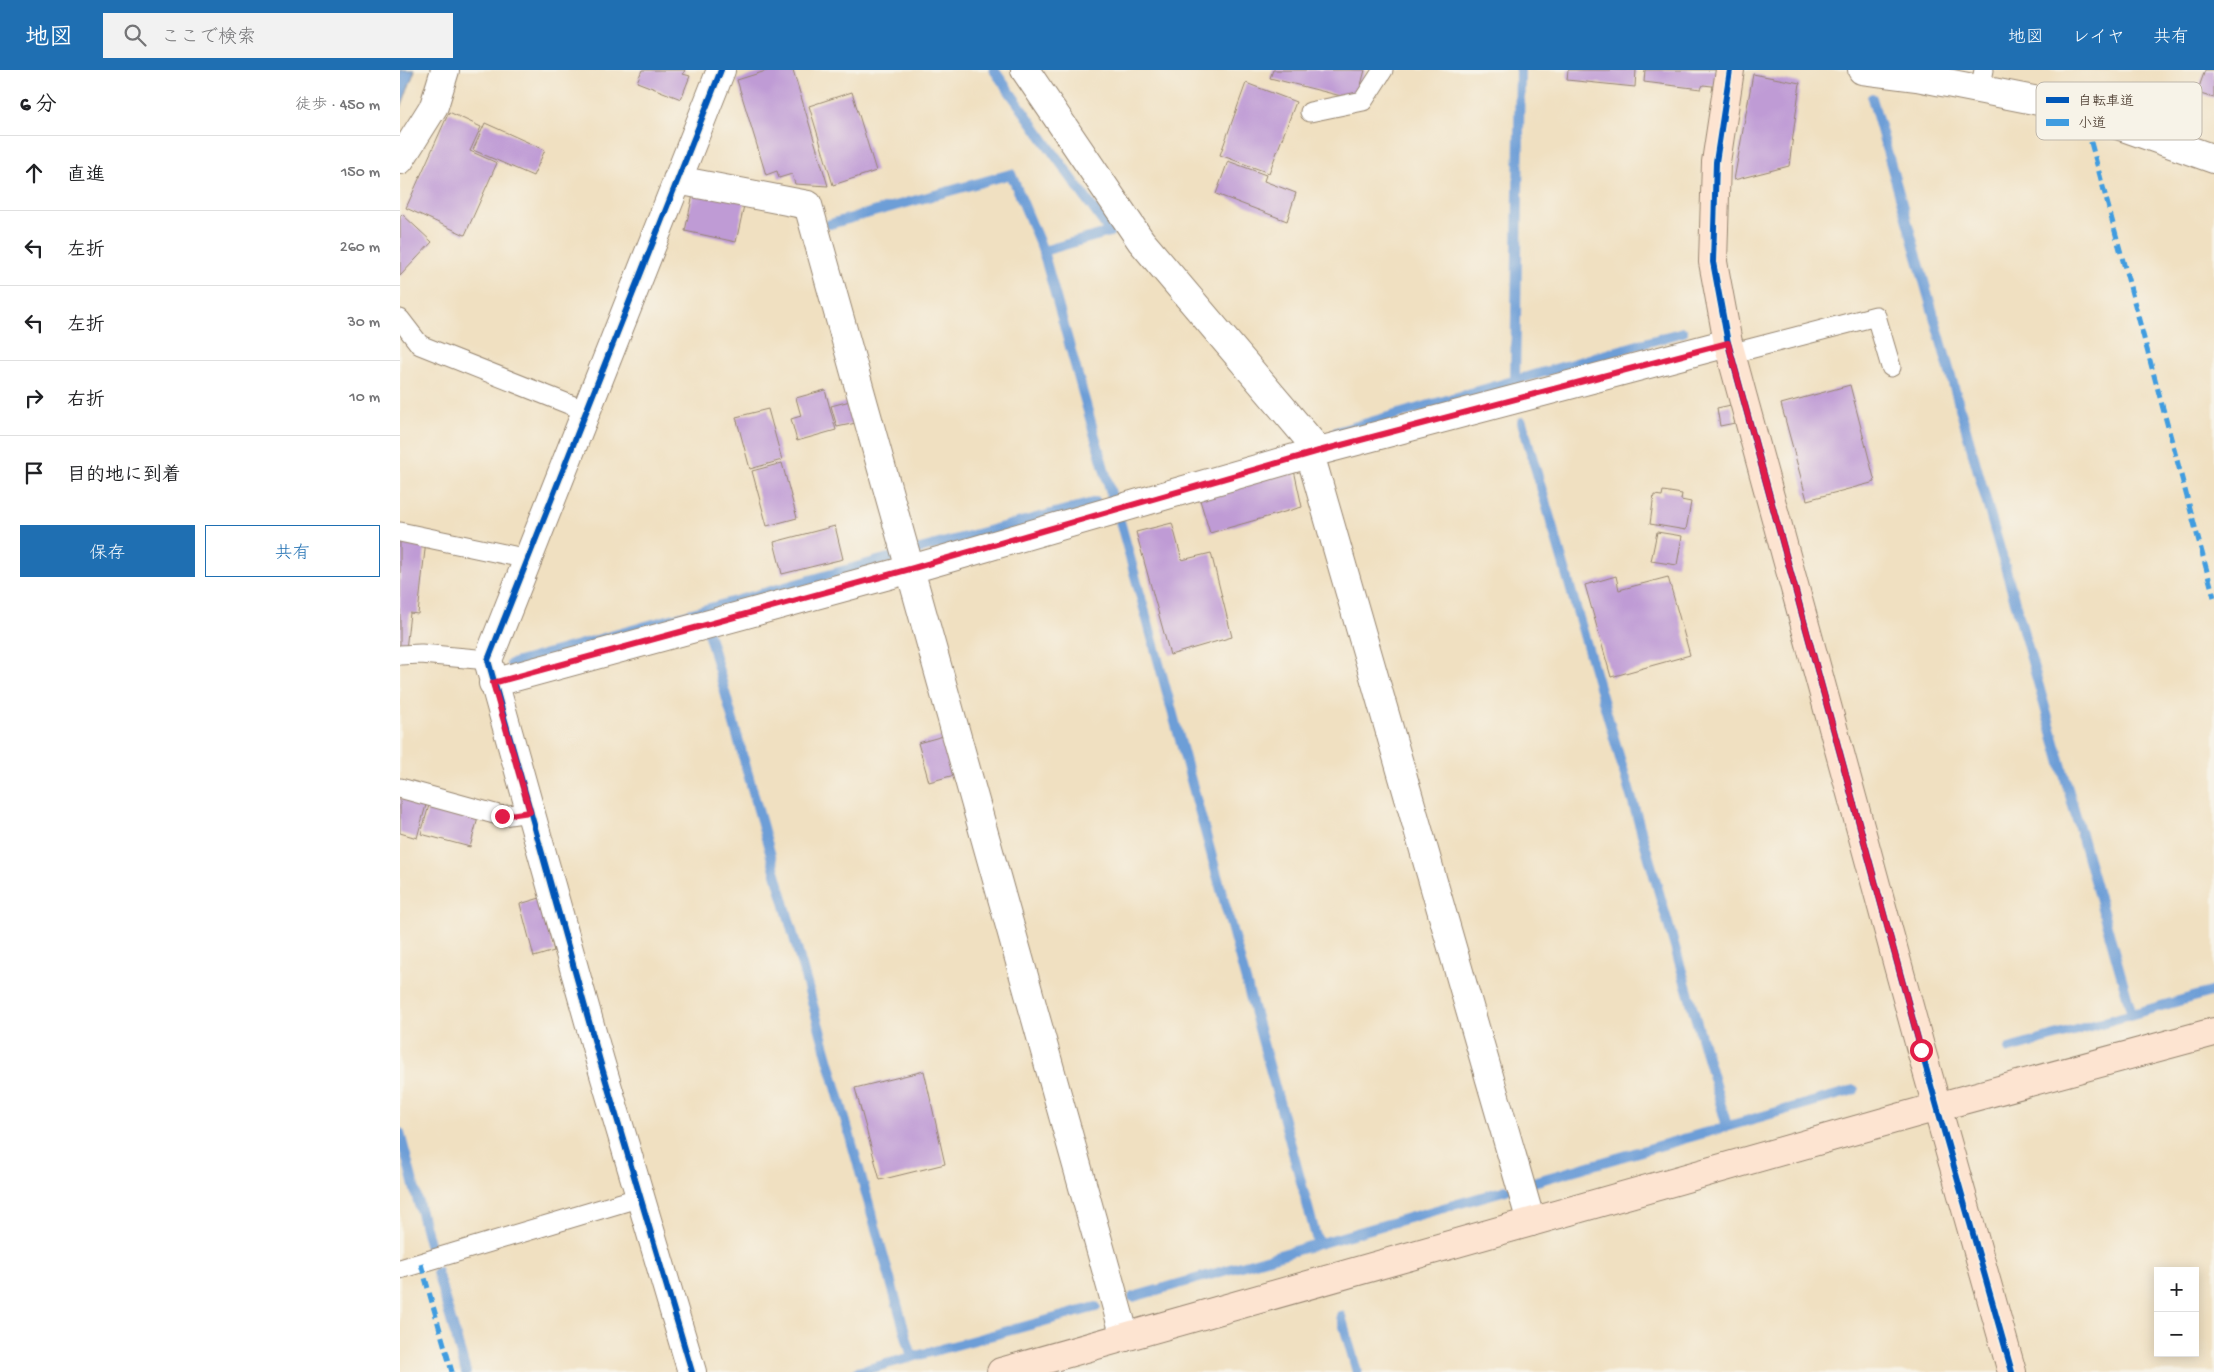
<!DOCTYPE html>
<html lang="ja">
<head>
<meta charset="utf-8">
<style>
	:root { --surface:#fff; --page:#f2f2f2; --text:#202124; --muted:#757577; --line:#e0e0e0; --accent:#1f6fb2 }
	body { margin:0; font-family:"Gochi Hand","Klee One",sans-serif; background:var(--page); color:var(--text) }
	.controls { position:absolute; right:15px; bottom:15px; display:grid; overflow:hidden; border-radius:0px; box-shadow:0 2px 12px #0003 }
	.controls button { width:45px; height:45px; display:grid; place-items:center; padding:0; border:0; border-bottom:1px solid var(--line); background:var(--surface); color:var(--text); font:25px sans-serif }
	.stop { position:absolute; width:15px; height:15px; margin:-11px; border:4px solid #e11d48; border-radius:50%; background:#fff }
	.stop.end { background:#e11d48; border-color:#fff; box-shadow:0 1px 5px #0008 }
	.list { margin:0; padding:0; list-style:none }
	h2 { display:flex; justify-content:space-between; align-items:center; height:65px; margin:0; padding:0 20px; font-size:21px }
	h2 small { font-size:16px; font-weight:400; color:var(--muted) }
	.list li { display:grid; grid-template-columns:32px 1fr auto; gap:15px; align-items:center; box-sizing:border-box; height:75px; padding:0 20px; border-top:1px solid var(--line) }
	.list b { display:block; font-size:19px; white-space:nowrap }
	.list em { font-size:16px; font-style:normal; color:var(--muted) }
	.actions { display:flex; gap:10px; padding:15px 20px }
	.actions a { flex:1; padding:11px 0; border:1px solid var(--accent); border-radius:0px; text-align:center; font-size:18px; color:var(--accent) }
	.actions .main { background:var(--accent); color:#fff }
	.icon { flex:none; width:28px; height:28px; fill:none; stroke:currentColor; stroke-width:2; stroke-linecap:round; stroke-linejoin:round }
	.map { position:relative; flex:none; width:1814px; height:1302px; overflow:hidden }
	header { display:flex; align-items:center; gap:30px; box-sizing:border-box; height:70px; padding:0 25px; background:var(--accent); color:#fff }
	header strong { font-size:24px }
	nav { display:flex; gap:28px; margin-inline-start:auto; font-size:18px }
	.search { width:350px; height:45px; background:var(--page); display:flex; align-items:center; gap:12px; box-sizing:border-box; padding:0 18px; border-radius:0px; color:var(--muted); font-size:19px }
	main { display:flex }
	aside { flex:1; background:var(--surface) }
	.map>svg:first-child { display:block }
	.water { fill:#6d9ed7; stroke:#54647a }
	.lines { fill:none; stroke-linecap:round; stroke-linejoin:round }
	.stream { stroke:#6d9ed7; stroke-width:10 }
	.building { fill:#bf9bd5 }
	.lane-casing { stroke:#968570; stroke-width:21 }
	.street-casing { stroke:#968570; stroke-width:30 }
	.secondary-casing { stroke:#968570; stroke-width:30 }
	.lane { stroke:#fff; stroke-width:19 }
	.street { stroke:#fff; stroke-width:28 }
	.secondary { stroke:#fde4d1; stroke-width:28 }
	.quiet { stroke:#3f9ce0; stroke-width:5; stroke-dasharray:10 5; stroke-linecap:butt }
	.cycleway-casing { stroke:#f7f3e8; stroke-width:9 }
	.cycleway { stroke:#0057b8; stroke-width:6 }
	.route { stroke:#e11d48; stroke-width:6 }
	.key { fill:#f7f3e8; stroke:#bfb7ab; stroke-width:1 }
	.key-label { font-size:14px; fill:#3b2a1e }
</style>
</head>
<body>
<header>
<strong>地図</strong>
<div class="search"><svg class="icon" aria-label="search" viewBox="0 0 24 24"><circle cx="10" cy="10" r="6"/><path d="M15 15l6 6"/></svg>ここで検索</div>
<nav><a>地図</a><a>レイヤ</a><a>共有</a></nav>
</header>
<main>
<aside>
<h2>6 分<small>徒歩 · 450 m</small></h2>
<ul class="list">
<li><svg class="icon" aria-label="ahead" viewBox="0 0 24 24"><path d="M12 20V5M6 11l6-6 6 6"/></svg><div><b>直進</b></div><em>150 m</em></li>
<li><svg class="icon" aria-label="left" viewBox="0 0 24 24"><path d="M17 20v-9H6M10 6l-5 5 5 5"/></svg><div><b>左折</b></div><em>260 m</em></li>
<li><svg class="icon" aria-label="left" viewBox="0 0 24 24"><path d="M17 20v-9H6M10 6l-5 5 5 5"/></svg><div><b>左折</b></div><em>30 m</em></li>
<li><svg class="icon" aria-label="right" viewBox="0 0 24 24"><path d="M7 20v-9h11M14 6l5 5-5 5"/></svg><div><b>右折</b></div><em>10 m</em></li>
<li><svg class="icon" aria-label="arrive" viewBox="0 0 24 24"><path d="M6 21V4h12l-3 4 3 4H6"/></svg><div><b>目的地に到着</b></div></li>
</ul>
<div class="actions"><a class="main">保存</a><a>共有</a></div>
</aside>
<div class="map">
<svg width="1814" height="1302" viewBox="0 0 1814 1302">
	<rect width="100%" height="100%" fill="#f7f3e8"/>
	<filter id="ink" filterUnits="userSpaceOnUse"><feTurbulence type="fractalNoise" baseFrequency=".02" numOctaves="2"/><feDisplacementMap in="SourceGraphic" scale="10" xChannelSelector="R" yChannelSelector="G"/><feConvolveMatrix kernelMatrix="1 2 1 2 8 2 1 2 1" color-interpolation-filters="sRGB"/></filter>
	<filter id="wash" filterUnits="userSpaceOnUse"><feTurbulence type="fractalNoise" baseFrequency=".0096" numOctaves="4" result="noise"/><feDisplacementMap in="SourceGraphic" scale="20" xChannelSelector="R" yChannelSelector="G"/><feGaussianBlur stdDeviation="1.12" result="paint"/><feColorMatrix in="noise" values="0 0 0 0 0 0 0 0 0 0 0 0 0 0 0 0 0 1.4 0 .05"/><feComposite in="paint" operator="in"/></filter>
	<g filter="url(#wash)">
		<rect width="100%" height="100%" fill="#f0e0c1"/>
		<!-- water -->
		<path class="water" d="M 0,0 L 15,0 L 0,40 Z"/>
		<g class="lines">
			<!-- stream -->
			<path class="stream" d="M 594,0 L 710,162 L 643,181
				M 1472,28 L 1732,944
				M 430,154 L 611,104 L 643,181 L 712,427
				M 1115,309 L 1120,0
				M 1122,352 L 1327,1056
				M 936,362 L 1283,262
				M 720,451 L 918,1174
				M 520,479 L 696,432
				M 308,562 L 512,1287
				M 111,594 L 492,487
				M 1609,979 L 1814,921
				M 0,1063 L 31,1181
				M 1130,1113 L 1454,1020
				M 37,1202 L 66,1302
				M 733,1227 L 1106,1120
				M 941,1246 L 957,1302
				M 457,1302 L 696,1237"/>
		</g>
		<g id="blocks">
			<!-- building -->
			<path class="building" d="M 242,0 L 285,0 L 283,4 L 290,6 L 281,29 L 237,12 Z
				M 369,0 L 393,0 L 428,116 L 395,114 L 392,104 L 379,108 L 377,101 L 366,105 L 337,10 Z
				M 873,0 L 965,0 L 957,30 L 870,8 Z
				M 1168,0 L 1236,0 L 1235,17 L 1167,10 Z
				M 1245,0 L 1323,0 L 1321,17 L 1303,15 L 1301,19 L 1244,12 Z
				M 1805,0 L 1814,0 L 1814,28 L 1797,23 Z
				M 1353,4 L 1400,13 L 1389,96 L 1334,110 Z
				M 846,13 L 896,32 L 869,103 L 820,85 Z
				M 452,22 L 476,101 L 433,115 L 409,36 Z
				M 49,42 L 81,57 L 70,81 L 97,93 L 65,165 L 6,138 Z
				M 85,53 L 145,80 L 133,106 L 73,80 Z
				M 828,91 L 866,105 L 864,111 L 896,123 L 887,151 L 816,124 Z
				M 294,120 L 345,131 L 336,172 L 285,161 Z
				M 2,144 L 32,172 L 0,206 L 0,146 Z
				M 1450,315 L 1475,412 L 1407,430 L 1381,334 Z
				M 425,320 L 436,360 L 397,371 L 391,349 L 401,346 L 396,328 Z
				M 450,331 L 456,353 L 437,357 L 431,336 Z
				M 1331,335 L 1335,353 L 1320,356 L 1317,338 Z
				M 368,339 L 382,390 L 350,399 L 336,347 Z
				M 382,393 L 397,448 L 367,456 L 352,401 Z
				M 894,400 L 902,437 L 810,463 L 799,427 Z
				M 1263,421 L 1282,424 L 1281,430 L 1291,432 L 1286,460 L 1250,454 L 1254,425 L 1262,426 Z
				M 772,453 L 782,490 L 811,483 L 832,567 L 770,585 L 736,462 Z
				M 435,456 L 443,489 L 382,504 L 374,472 Z
				M 1257,462 L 1282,466 L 1277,495 L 1251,491 Z
				M 0,468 L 26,470 L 18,544 L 10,543 L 6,580 L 0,580 Z
				M 1216,506 L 1219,520 L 1268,507 L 1290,585 L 1211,607 L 1185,515 Z
				M 547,665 L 558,704 L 529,712 L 518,673 Z
				M 0,728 L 26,735 L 17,768 L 0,763 Z
				M 29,735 L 78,748 L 70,777 L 21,764 Z
				M 140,828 L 154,881 L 134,887 L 120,834 Z
				M 524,1001 L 545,1094 L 480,1110 L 455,1018 Z"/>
		</g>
	</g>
	<g filter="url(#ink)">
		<use href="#blocks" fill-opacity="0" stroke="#968570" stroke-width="1"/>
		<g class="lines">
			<defs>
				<path id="lane" d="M 1580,20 L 1584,0
					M 910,42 L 963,31 L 983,0
					M 0,249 L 20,275 L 186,341
					M 1330,284 L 1476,246 L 1491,297
					M 0,462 L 128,489
					M 0,585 L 21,584 L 88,590
					M 0,718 L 102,746 L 130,742
					M 0,1199 L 241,1127"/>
				<path id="street" d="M 625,0 L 741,171 L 919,381
					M 1462,0 L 1517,7 L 1664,36 L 1814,89
					M 0,90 L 34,36 L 45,0
					M 277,110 L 408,135 L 725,1267
					M 910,384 L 1131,1152
					M 93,613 L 511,499 L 919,381 L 1328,273
					M 292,1302 L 200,991 L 88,590 L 321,0"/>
				<path id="secondary" d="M 1330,0 L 1316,92 L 1313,192 L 1328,273 L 1521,980 L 1612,1302
					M 601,1302 L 1537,1037 L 1814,962"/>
			</defs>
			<!-- lane casing -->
			<use href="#lane" class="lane-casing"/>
			<!-- street casing -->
			<use href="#street" class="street-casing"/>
			<!-- secondary casing -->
			<use href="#secondary" class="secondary-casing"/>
			<!-- lane -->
			<use href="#lane" class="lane"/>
			<!-- street -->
			<use href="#street" class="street"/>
			<!-- secondary -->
			<use href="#secondary" class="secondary"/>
			<!-- quiet -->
			<path class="quiet" d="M 1683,43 L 1814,527
				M 21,1194 L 52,1302"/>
			<defs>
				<path id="cycleway" d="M 1330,0 L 1316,92 L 1313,192 L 1328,273 L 1521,980 L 1612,1302
					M 292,1302 L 200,991 L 88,590 L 321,0"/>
			</defs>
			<!-- cycleway casing -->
			<use href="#cycleway" class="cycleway-casing"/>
			<!-- cycleway -->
			<use href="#cycleway" class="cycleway"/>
		</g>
	</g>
	<g class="lines" filter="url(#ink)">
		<!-- route -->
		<path class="route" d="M 102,746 L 130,742 L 93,613 L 510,499 L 919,381 L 1328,273 L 1521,980"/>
	</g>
	<!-- legend -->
	<rect x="1636" y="12" width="166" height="58" rx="8" class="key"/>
	<rect x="1646" y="27" width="23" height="6" fill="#0057b8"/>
	<rect x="1646" y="49" width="23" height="7" fill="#3f9ce0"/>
	<g class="key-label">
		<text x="1678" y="35">自転車道</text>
		<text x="1678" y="57">小道</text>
	</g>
</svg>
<div class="controls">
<button>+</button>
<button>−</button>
</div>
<div class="stop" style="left:1521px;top:980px"></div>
<div class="stop end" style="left:102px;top:746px"></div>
</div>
</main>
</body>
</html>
